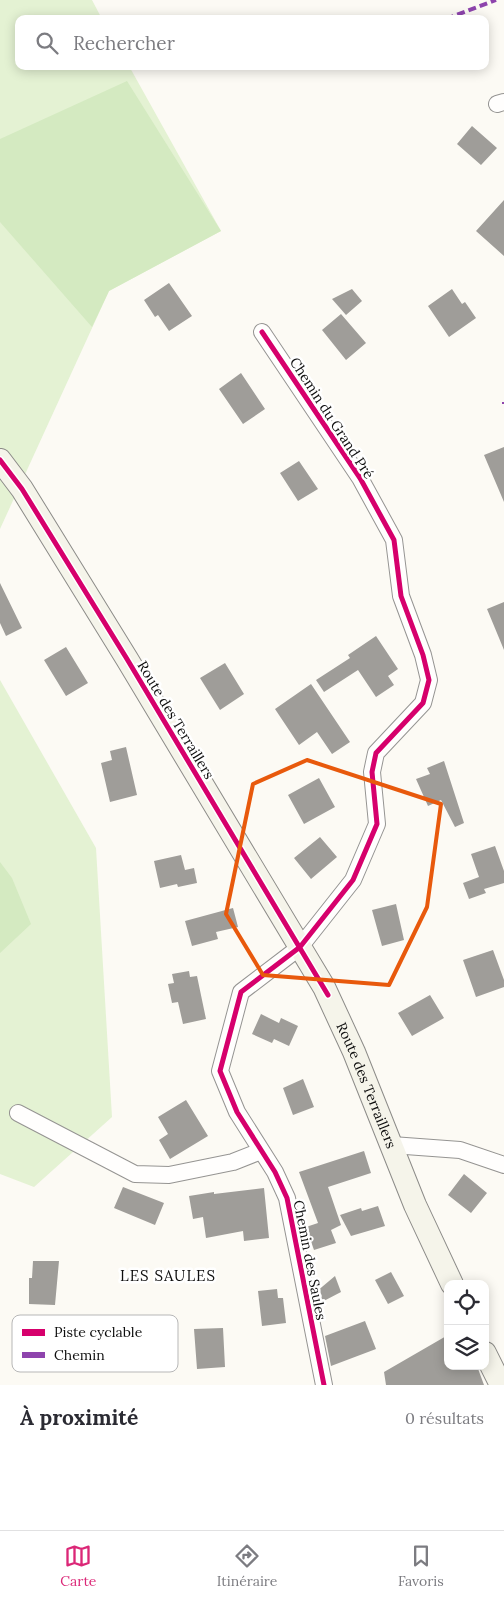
<!DOCTYPE html>
<html lang="fr">
<head>
<meta charset="utf-8">
<style>
	:root { --surface:#fff; --page:#f2f2f3; --text:#2b2b33; --muted:#7c7c81; --line:#e1e1e2; --accent:#db2777 }
	body { margin:0; font-family:Lora,serif; background:var(--page); color:var(--text) }
	.controls { position:absolute; right:15px; bottom:15px; display:grid; overflow:hidden; border-radius:10px; box-shadow:0 2px 12px #0003 }
	.controls button { width:45px; height:45px; display:grid; place-items:center; padding:0; border:0; border-bottom:1px solid var(--line); background:var(--surface); color:var(--text); font:25px sans-serif }
	.list { margin:0; padding:0; list-style:none }
	h2 { display:flex; justify-content:space-between; align-items:center; height:65px; margin:0; padding:0 20px; font-size:21px }
	h2 small { font-size:16px; font-weight:400; color:var(--muted) }
	.icon { flex:none; width:28px; height:28px; fill:none; stroke:currentColor; stroke-width:2; stroke-linecap:round; stroke-linejoin:round }
	.map { position:relative; flex:none; width:504px; height:1385px; overflow:hidden }
	.search { position:absolute; background:var(--surface); box-shadow:0 2px 12px #0003; left:15px; right:15px; top:15px; height:55px; display:flex; align-items:center; gap:12px; box-sizing:border-box; padding:0 18px; border-radius:10px; color:var(--muted); font-size:19px }
	.sheet { height:145px; background:var(--surface) }
	nav { display:flex; justify-content:space-around; align-items:center; box-sizing:border-box; height:70px; border-top:1px solid var(--line); background:var(--surface); font-size:14px; color:var(--muted) }
	nav a { display:grid; justify-items:center; gap:2px }
	nav .on { color:var(--accent) }
	.map>svg:first-child { display:block }
	.green { fill:#e4f2d3 }
	.forest { fill:#d4eac1 }
	.building { fill:#9f9d99 }
	.lines { fill:none; stroke-linecap:round; stroke-linejoin:round }
	.street-casing { stroke:#959492; stroke-width:18 }
	.secondary-casing { stroke:#8c8b88; stroke-width:24 }
	.street { stroke:#fffefd; stroke-width:16 }
	.secondary { stroke:#f5f4ea; stroke-width:22 }
	.quiet { stroke:#8e44ad; stroke-width:4; stroke-dasharray:8 4; stroke-linecap:butt }
	.cycleway-casing { stroke:#fff; stroke-width:8 }
	.cycleway { stroke:#d6006c; stroke-width:5 }
	.marked { fill:none; stroke:#e8590c; stroke-width:4; stroke-linejoin:round }
	.labels { text-anchor:middle; stroke-width:5; stroke-linejoin:round; paint-order:stroke }
	.street-label { font-size:14px; fill:#0e0e0e; stroke:#fff }
	.neighbourhood-label { font-size:15px; letter-spacing:1px; fill:#0e0e0e; stroke:#fff }
	.key { fill:#fff; stroke:#b7b7b7; stroke-width:1 }
	.key-label { font-size:14px; fill:#0e0e0e }
</style>
</head>
<body>
<div class="map">
<svg width="504" height="1385" viewBox="0 0 504 1385">
	<rect width="100%" height="100%" fill="#fcfaf4"/>
	<!-- green -->
	<path class="green" d="M 0,0 L 92,0 L 102,19 L 19,19 L 19,66 L 129,66 L 221,231 L 109,291 L 0,529 Z
		M 0,680 L 96,848 L 112,1117 L 34,1187 L 0,1174 Z"/>
	<!-- forest -->
	<path class="forest" d="M 127,81 L 221,231 L 109,291 L 92,327 L 0,222 L 0,139 Z
		M 0,862 L 12,878 L 31,924 L 0,953 Z"/>
	<!-- building -->
	<path class="building" d="M 472,126 L 497,148 L 481,165 L 457,144 Z
		M 504,200 L 504,256 L 476,231 Z
		M 169,283 L 192,316 L 169,331 L 158,315 L 155,317 L 144,300 Z
		M 352,289 L 362,301 L 346,315 L 332,299 Z
		M 452,289 L 462,304 L 465,302 L 476,318 L 449,337 L 428,306 Z
		M 341,314 L 366,343 L 346,360 L 322,330 Z
		M 241,373 L 265,409 L 243,424 L 219,389 Z
		M 504,447 L 504,502 L 484,455 Z
		M 299,461 L 318,489 L 298,501 L 280,473 Z
		M 0,583 L 22,628 L 6,636 L 0,623 Z
		M 504,602 L 504,650 L 487,609 Z
		M 376,636 L 398,669 L 388,676 L 394,685 L 376,697 L 358,670 L 324,692 L 316,680 L 350,658 L 348,655 Z
		M 66,647 L 88,683 L 66,696 L 44,660 Z
		M 225,663 L 244,694 L 220,710 L 200,678 Z
		M 311,684 L 350,742 L 332,754 L 317,732 L 299,745 L 275,709 Z
		M 126,747 L 137,795 L 110,802 L 101,763 L 112,760 L 110,751 Z
		M 444,761 L 464,823 L 455,827 L 441,800 L 428,806 L 416,779 L 430,774 L 427,768 Z
		M 319,778 L 335,807 L 304,824 L 288,795 Z
		M 320,837 L 337,857 L 311,879 L 294,858 Z
		M 495,846 L 504,871 L 504,883 L 484,889 L 486,893 L 469,899 L 463,883 L 479,877 L 471,854 Z
		M 181,855 L 185,870 L 194,868 L 197,883 L 178,887 L 177,884 L 160,888 L 154,861 Z
		M 396,904 L 404,940 L 382,946 L 372,910 Z
		M 233,908 L 238,927 L 216,932 L 218,939 L 192,946 L 185,921 Z
		M 493,950 L 504,980 L 504,987 L 476,997 L 463,960 Z
		M 189,971 L 190,977 L 197,976 L 206,1019 L 183,1024 L 178,1002 L 172,1003 L 168,984 L 174,983 L 172,974 Z
		M 430,995 L 444,1018 L 412,1036 L 398,1013 Z
		M 261,1014 L 279,1023 L 281,1018 L 298,1026 L 289,1046 L 274,1039 L 272,1043 L 252,1034 Z
		M 303,1079 L 314,1107 L 293,1115 L 283,1088 Z
		M 186,1100 L 208,1136 L 170,1159 L 159,1140 L 168,1134 L 158,1117 Z
		M 364,1151 L 371,1173 L 328,1187 L 341,1225 L 331,1230 L 336,1243 L 314,1250 L 306,1227 L 318,1223 L 299,1172 Z
		M 464,1174 L 487,1193 L 471,1213 L 448,1195 Z
		M 123,1187 L 164,1203 L 155,1225 L 114,1208 Z
		M 264,1188 L 269,1238 L 244,1241 L 243,1231 L 206,1238 L 203,1217 L 193,1219 L 189,1196 L 214,1192 L 214,1194 Z
		M 378,1206 L 385,1226 L 351,1236 L 340,1215 L 361,1208 L 362,1211 Z
		M 33,1261 L 59,1261 L 55,1305 L 29,1304 L 29,1278 L 32,1278 Z
		M 391,1272 L 404,1296 L 388,1304 L 375,1280 Z
		M 335,1276 L 341,1292 L 318,1304 L 316,1292 Z
		M 277,1289 L 278,1298 L 283,1298 L 286,1323 L 262,1326 L 258,1291 Z
		M 365,1321 L 376,1349 L 331,1366 L 325,1336 Z
		M 223,1328 L 225,1367 L 197,1369 L 194,1329 Z
		M 448,1335 L 448,1366 L 477,1366 L 484,1385 L 386,1385 L 384,1372 Z"/>
	<g class="lines">
		<defs>
			<path id="street" d="M 497,104 L 504,102
				M 262,332 L 360,478 L 394,540 L 401,596 L 423,655 L 429,680 L 423,703 L 376,753 L 372,772 L 377,824 L 353,880 L 300,947 L 241,992 L 220,1071 L 237,1112 L 275,1172 L 287,1198 L 324,1385
				M 18,1113 L 135,1174 L 169,1175 L 233,1162 L 261,1151
				M 392,1145 L 460,1150 L 504,1165"/>
			<g id="secondary">
				<path id="s1" d="M 0,460 L 22,489 L 127,659 L 324,987 L 354,1052 L 415,1205 L 452,1284"/>
				<path d="M 485,1353 L 501,1385"/>
			</g>
		</defs>
		<!-- street casing -->
		<use href="#street" class="street-casing"/>
		<!-- secondary casing -->
		<use href="#secondary" class="secondary-casing"/>
		<!-- street -->
		<use href="#street" class="street"/>
		<!-- secondary -->
		<use href="#secondary" class="secondary"/>
		<!-- quiet -->
		<path class="quiet" d="M 446,19 L 496,0
			M 504,402 L 504,404"/>
		<defs>
			<path id="cycleway" d="M 262,332 L 360,478 L 394,540 L 401,596 L 423,655 L 429,680 L 423,703 L 376,753 L 372,772 L 377,824 L 353,880 L 300,947 L 241,992 L 220,1071 L 237,1112 L 275,1172 L 287,1198 L 324,1385
				M 0,460 L 22,489 L 127,659 L 328,995"/>
		</defs>
		<!-- cycleway casing -->
		<use href="#cycleway" class="cycleway-casing"/>
		<!-- cycleway -->
		<use href="#cycleway" class="cycleway"/>
	</g>
	<!-- marked area -->
	<path class="marked" d="M 307,760 L 441,804 L 427,907 L 389,985 L 263,975 L 226,914 L 253,784 Z"/>
	<g class="labels">
		<!-- street labels -->
		<g class="street-label">
			<text transform="translate(332 418) rotate(57)" y="5">Chemin du Grand Pré</text>
			<text transform="translate(176 720) rotate(59)" y="5">Route des Terraillers</text>
			<text dy="5" stroke="none"><textPath href="#s1" startOffset="726">Route des Terraillers</textPath></text>
			<text transform="translate(310 1260) rotate(79)" y="5">Chemin des Saules</text>
		</g>
		<!-- neighbourhood labels -->
		<g class="neighbourhood-label">
			<text x="168" y="1281">LES SAULES</text>
		</g>
	</g>
	<!-- legend -->
	<rect x="12" y="1315" width="166" height="57" rx="8" class="key"/>
	<rect x="22" y="1329" width="23" height="7" fill="#d6006c"/>
	<rect x="22" y="1352" width="23" height="6" fill="#8e44ad"/>
	<g class="key-label">
		<text x="54" y="1337">Piste cyclable</text>
		<text x="54" y="1360">Chemin</text>
	</g>
</svg>
<div class="controls">
<button><svg class="icon" aria-label="locate" viewBox="0 0 24 24"><circle cx="12" cy="12" r="6"/><path d="M12 2v4M12 18v4M2 12h4M18 12h4"/></svg></button>
<button><svg class="icon" aria-label="layers" viewBox="0 0 24 24"><path d="M12 4l9 5-9 5-9-5zM3 14l9 5 9-5"/></svg></button>
</div>
<div class="search"><svg class="icon" aria-label="search" viewBox="0 0 24 24"><circle cx="10" cy="10" r="6"/><path d="M15 15l6 6"/></svg>Rechercher</div>
</div>
<section class="sheet">
<h2>À proximité<small>0 résultats</small></h2>
<ul class="list">
</ul>
</section>
<nav>
<a class="on"><svg class="icon" aria-label="map" viewBox="0 0 24 24"><path d="M3 6l6-2 6 2 6-2v14l-6 2-6-2-6 2zM9 4v14M15 6v14"/></svg>Carte</a>
<a><svg class="icon" aria-label="directions" viewBox="0 0 24 24"><path d="M12 3l9 9-9 9-9-9zM9 14v-3h6M13 9l2 2-2 2"/></svg>Itinéraire</a>
<a><svg class="icon" aria-label="saved" viewBox="0 0 24 24"><path d="M7 4h10v16l-5-4-5 4z"/></svg>Favoris</a>
</nav>
</body>
</html>
